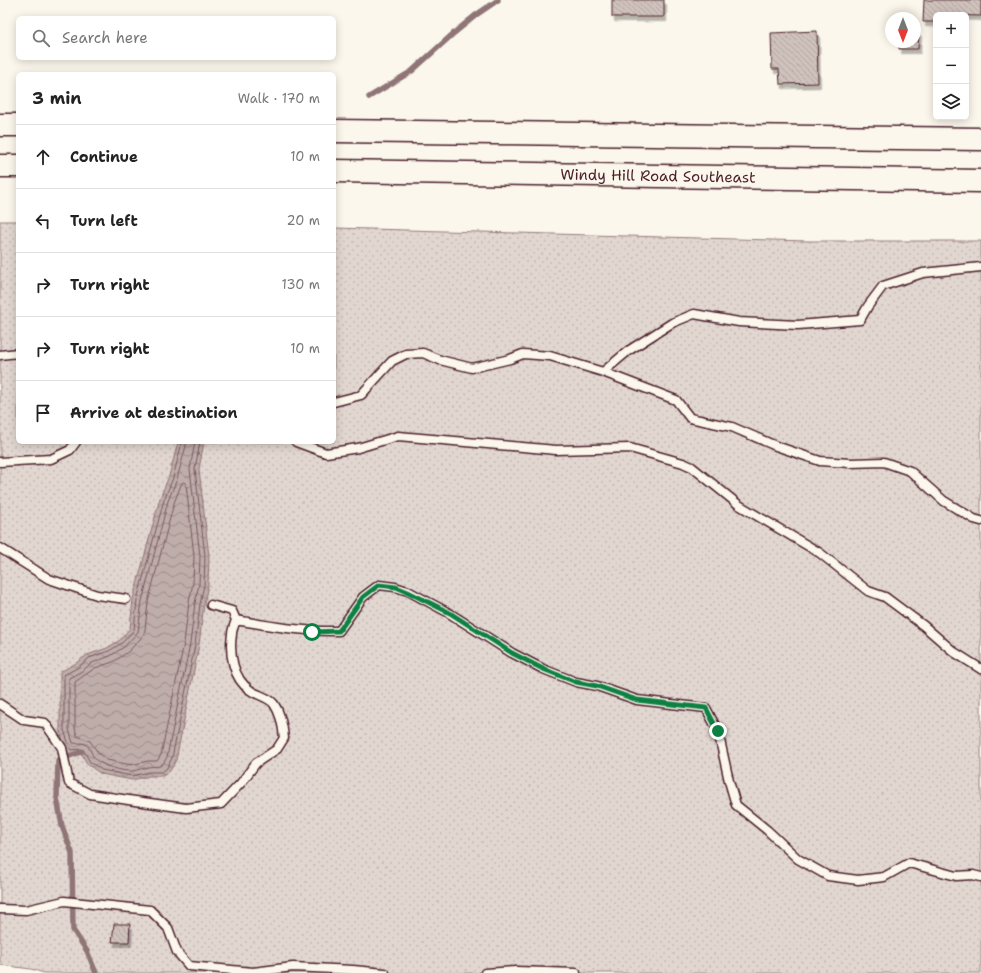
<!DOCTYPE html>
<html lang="en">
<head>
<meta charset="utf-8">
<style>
	:root { --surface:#fff; --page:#f2f2f2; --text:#222; --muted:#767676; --line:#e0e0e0 }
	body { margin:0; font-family:"Shantell Sans",sans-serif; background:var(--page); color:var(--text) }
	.controls { position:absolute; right:12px; top:12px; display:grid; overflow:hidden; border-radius:6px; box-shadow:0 2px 10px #0003 }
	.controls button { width:36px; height:36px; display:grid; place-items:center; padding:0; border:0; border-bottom:1px solid var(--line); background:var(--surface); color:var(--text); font:20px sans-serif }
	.compass { position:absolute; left:885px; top:12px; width:36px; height:36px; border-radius:50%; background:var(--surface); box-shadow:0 2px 10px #0003; rotate:180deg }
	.stop { position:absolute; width:12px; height:12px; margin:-9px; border:3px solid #0b8043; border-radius:50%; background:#fff }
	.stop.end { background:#0b8043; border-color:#fff; box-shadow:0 1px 4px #0008 }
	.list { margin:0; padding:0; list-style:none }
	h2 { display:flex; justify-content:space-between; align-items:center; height:52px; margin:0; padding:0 16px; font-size:17px }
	h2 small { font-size:13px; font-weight:400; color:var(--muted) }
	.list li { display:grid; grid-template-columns:26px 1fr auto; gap:12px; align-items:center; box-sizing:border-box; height:64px; padding:0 16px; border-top:1px solid var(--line) }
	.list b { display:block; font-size:15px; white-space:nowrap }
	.list em { font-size:13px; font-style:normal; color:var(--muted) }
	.icon { flex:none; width:22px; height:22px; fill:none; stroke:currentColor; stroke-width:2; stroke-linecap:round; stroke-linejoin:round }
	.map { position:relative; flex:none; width:981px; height:973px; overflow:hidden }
	.search { position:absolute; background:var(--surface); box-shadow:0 2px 10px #0003; left:16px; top:16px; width:320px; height:44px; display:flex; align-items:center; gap:10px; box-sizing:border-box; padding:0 14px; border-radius:6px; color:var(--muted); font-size:15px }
	.panel { position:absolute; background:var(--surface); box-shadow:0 2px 10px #0003; left:16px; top:72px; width:320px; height:372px; border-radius:6px }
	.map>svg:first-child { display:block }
	.grass { fill:url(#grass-dots); stroke:#967b7e }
	.water { fill:url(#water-waves); stroke:#907477 }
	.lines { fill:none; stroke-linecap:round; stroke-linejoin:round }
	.shore { stroke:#79585e; stroke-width:1 }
	.stream { stroke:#907477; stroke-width:5.5 }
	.building { fill:url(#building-back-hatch); stroke:#4a1f2b; filter:url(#shadow) }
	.service-casing { stroke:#4a1f2b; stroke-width:11 }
	.secondary-casing { stroke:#4a1f2b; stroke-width:25 }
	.service { stroke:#fbf7ec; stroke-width:8 }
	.secondary { stroke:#fbf7ec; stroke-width:22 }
	.route { stroke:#0b8043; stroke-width:5 }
	.labels { text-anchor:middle; stroke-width:4; stroke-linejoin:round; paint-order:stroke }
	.street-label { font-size:15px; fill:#4a1f2b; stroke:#fbf7ec }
</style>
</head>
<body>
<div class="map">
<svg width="981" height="973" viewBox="0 0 981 973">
	<defs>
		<pattern id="grass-dots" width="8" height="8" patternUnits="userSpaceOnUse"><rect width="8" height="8" fill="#e2d7d0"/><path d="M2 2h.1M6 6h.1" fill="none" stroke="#c3b8b3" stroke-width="1.8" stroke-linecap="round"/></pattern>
		<pattern id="water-waves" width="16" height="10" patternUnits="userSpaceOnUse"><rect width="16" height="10" fill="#bfadaa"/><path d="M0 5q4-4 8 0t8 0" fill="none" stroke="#9d8c8b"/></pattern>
		<pattern id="building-back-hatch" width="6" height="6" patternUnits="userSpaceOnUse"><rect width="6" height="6" fill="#cfc2bc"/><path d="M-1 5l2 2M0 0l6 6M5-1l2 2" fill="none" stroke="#b3a6a2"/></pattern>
		<filter id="shadow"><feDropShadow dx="2.5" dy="4.5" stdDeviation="0" flood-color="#0004"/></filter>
	</defs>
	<rect width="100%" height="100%" fill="#fbf7ec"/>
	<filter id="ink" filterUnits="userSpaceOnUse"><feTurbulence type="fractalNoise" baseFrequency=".025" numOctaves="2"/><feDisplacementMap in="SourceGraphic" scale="8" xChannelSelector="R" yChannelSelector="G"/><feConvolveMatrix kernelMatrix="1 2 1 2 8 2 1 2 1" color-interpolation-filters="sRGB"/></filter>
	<g filter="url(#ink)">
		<!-- grass -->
		<path class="grass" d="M 0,221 L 18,221 L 18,442 L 334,442 L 334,228 L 808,241 L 981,241 L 981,973 L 44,973 L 31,969 L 0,965 Z"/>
		<!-- water -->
		<path class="water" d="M 178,442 L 204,442 L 199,469 L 209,556 L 208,585 L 204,604 L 199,645 L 176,760 L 170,771 L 163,776 L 149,776 L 132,780 L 101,774 L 87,764 L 81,752 L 67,754 L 60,731 L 60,672 L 76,663 L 87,655 L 107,648 L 120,640 L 130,628 L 133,599 L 160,498 L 169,476 Z"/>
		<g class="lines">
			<!-- shore -->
			<path class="shore" d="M 182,442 L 173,478 L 164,500 L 137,600 L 134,630 L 122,643 L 109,651 L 89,658 L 79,667 L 64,675 L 64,730 L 70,748 L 71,750 L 83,749 L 90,762 L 102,770 L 132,776 L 149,772 L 162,772 L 167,768 L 172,758 L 195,645 L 200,604 L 204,585 L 205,556 L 195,469 L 200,442
				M 187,442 L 177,479 L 168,501 L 142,601 L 138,632 L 124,647 L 110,656 L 92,663 L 82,671 L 69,678 L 69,729 L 73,743 C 77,744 81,742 85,744 C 91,747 91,755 95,759 C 103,766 123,772 133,771 C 138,770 143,768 148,767 C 160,765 160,770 167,757 L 190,644 L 195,603 L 199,584 L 200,556 L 190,469 L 195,442
				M 182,483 L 184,482 L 186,484 L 194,556 L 193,583 L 189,602 L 184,643 L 161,755 L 157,761 L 148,761 L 131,765 L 107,760 L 99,754 L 90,741 L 77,736 L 75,728 L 75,682 L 95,668 L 113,662 L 128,652 L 143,636 L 145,630 L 148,602 L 174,503 Z"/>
			<!-- stream -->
			<path class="stream" d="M 369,97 L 412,71 L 454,33 L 476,15 L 498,0
				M 81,752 L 58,760 L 57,798 L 62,826 L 72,853 L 73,930 L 87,951 L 96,973"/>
		</g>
		<!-- building -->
		<path class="building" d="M 612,0 L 664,0 L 664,17 L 612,17 Z
			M 924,0 L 981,0 L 981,16 L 936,15 L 936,22 L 923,22 Z
			M 817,31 L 818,83 L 780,84 L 779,69 L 772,69 L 771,33 Z
			M 915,32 L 919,32 L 918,49 L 899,49 L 900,42 L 915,42 Z
			M 114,924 L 130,924 L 129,942 L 112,942 Z"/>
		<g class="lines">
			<defs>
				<path id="service" d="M 0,355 L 18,353
					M 603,372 L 676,400 L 690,418 L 732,427 L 776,446 L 820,461 L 850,463 L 884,462 L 910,471 L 944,501 L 974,519 L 981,521
					M 334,402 L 361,395 L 392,361 L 406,354 L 423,353 L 440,360 L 472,368 L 510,359 L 523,354 L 550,356 L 603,372 L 628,351 L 672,323 L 694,314 L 739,322 L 798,325 L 860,320 L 868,306 L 883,286 L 923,273 L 981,267
					M 296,442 L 326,453 L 358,448 L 398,436 L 556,450 L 630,448 L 683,463 L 692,467 L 739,505 L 820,553 L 868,591 L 885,597 L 924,626 L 954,652 L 981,669
					M 0,462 L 51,459 L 70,450 L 76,442
					M 0,548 L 49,579 L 97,595 L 126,599
					M 236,620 C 270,626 304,632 339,631 L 363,597 L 379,585 L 395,587 L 408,591 L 449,613 L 512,653 L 543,669 L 576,682 L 597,686 L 637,700 L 706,708 L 718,731 L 729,781 L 736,805 L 767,830 L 798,859 L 828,876 L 858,880 L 884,877 L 909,863 L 956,876 L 973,875 L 981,877
					M 0,704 L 24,720 L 45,723 L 62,748 L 69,783 L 90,794 L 135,801 L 186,808 L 221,804 L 241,783 L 256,763 L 277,749 L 284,738 C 283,726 281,714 274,704 C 269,697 256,695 250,690 C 233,679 229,653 232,634 C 232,629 235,624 236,620 L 232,611 L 211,605
					M 0,909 L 26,910 L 64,901 L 150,910 L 168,928 L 177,952 L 189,966 L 253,972 L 293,967 L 353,970 L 385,973
					M 485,973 L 516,971 L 576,973"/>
				<g id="secondary">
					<path d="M 0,125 L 18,125"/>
					<path d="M 334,131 L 981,139"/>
					<path d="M 0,166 L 18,166"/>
					<path id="s1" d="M 334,171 L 981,181"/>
				</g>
			</defs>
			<!-- service casing -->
			<use href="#service" class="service-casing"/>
			<!-- secondary casing -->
			<use href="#secondary" class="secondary-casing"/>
			<!-- service -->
			<use href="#service" class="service"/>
			<!-- secondary -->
			<use href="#secondary" class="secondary"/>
		</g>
	</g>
	<g class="lines" filter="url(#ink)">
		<!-- route -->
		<path class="route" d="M 312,632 L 339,631 L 363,597 L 379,585 L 396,587 L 408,592 L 450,613 L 512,653 L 543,669 L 576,682 L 597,686 L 637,700 L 706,708 L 718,731"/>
	</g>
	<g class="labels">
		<!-- street labels -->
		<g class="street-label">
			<text dy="5" stroke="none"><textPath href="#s1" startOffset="324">Windy Hill Road Southeast</textPath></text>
		</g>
	</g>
</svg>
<div class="controls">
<button>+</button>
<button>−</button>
<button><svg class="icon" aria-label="layers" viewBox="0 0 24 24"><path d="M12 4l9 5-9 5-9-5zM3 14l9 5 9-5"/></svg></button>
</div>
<svg class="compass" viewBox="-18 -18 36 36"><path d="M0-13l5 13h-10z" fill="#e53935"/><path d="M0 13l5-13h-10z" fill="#767676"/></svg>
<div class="stop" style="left:312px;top:632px"></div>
<div class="stop end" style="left:718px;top:731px"></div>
<div class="search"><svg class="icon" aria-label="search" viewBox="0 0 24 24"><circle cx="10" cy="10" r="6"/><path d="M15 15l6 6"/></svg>Search here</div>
<section class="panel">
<h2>3 min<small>Walk · 170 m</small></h2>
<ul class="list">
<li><svg class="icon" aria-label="ahead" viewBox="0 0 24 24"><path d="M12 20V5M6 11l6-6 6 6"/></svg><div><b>Continue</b></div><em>10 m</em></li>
<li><svg class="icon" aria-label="left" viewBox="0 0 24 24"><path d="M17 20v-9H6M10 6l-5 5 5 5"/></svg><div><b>Turn left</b></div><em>20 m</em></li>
<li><svg class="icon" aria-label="right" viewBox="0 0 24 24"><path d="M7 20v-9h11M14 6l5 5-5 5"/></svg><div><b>Turn right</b></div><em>130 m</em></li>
<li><svg class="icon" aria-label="right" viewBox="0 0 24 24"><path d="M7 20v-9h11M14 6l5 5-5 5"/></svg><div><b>Turn right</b></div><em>10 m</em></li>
<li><svg class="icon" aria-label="arrive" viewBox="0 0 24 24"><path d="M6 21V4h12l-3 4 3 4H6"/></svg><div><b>Arrive at destination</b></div></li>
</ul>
</section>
</div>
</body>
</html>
